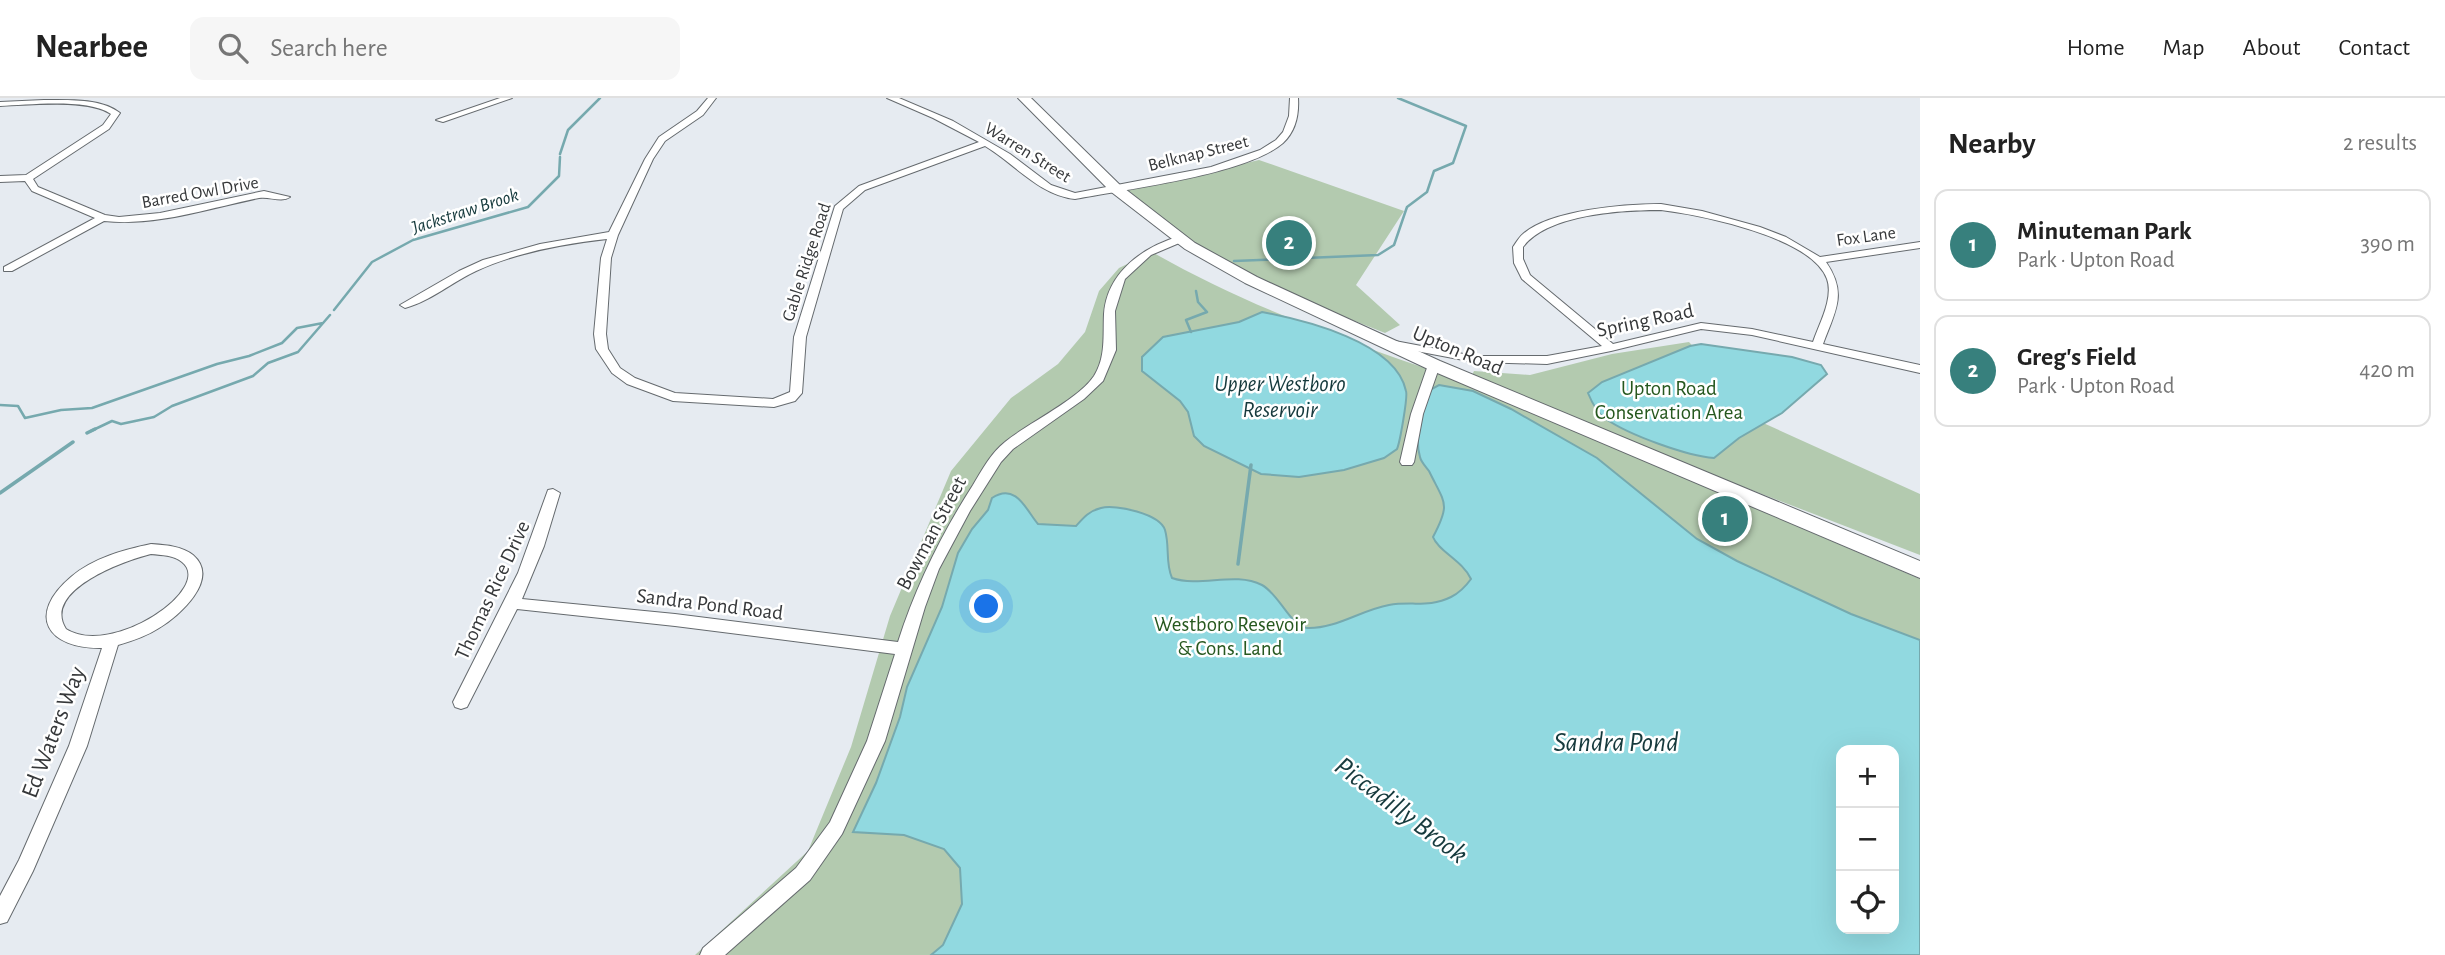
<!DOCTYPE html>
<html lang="en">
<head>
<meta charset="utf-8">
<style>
	:root { --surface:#fff; --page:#f6f6f6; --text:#222; --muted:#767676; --line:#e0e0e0; --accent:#37807d }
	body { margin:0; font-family:"Alegreya Sans",sans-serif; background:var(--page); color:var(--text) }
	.controls { position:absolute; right:21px; bottom:21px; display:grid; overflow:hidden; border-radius:14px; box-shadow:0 7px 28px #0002 }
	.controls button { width:63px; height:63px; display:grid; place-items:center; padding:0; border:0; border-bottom:2px solid var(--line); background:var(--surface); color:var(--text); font:35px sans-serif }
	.you { position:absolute; left:987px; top:509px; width:24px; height:24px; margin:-18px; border:5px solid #fff; border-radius:50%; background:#1a73e8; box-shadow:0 0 0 10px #1a73e833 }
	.badge { display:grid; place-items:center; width:46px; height:46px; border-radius:50%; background:var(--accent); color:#fff; font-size:23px; font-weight:700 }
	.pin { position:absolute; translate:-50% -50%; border:4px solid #fff; box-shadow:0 2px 7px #0006 }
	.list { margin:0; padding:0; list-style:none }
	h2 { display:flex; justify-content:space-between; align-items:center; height:91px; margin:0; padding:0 28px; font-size:30px }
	h2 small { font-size:23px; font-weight:400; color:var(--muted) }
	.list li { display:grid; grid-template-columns:46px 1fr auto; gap:21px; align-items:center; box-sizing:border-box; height:112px; margin:0 14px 14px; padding:0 14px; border:2px solid var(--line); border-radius:14px }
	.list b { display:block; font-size:26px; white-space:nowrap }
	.list p { margin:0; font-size:23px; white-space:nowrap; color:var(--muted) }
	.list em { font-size:23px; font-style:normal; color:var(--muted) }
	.icon { flex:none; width:38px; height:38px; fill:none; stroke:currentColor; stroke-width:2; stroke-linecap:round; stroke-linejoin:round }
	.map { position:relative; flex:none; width:1920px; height:857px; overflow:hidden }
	header { display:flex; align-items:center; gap:42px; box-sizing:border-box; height:98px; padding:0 35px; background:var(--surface); border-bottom:2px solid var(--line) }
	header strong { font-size:33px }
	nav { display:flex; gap:38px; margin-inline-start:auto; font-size:24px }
	.search { width:490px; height:63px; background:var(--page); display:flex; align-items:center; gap:18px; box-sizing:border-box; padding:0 24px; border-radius:14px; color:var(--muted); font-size:26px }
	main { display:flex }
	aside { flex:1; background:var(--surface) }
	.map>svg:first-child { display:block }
	.green { fill:#b3caaf; fill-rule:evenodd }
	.water { fill:#91d9e0; stroke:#76a9ae; stroke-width:2; fill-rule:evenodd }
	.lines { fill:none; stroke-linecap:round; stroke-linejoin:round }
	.stream-far1 { stroke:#76a9ae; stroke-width:2.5 }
	.stream { stroke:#76a9ae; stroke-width:3.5 }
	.street-casing { stroke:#656a6e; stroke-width:2 }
	.secondary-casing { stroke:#656a6e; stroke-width:2 }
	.street { fill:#fff; fill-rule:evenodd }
	.secondary { fill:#fff; fill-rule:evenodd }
	.labels { text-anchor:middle; stroke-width:5; stroke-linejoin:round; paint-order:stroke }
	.far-street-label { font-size:18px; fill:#36383a; stroke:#fff }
	.far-water-label { font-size:19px; font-style:italic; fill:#163a3d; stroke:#fff }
	.street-label { font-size:21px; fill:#36383a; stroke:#fff }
	.park-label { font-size:21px; fill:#26581f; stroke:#fff }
	.water-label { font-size:23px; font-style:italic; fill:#163a3d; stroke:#fff }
	.near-street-label { font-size:24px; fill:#36383a; stroke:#fff }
	.near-water-label { font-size:28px; font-style:italic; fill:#163a3d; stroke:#fff }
</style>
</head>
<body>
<header>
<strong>Nearbee</strong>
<div class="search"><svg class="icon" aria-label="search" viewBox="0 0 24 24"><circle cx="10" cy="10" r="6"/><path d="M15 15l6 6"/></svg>Search here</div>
<nav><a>Home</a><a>Map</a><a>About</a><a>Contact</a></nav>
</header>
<main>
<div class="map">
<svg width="1920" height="857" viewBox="0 0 1920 857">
	<rect width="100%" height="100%" fill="#e6ebf1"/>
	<!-- green -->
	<path class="green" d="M 1259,62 L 1404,113 L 1356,187 L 1400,227 L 1385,235 C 1328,213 1271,189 1217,159 C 1184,141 1155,116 1125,93 Z
		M 1152,154 C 1255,213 1370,252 1482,289 L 1469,283 L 1474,273 L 1530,277 L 1612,256 L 1689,244 L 1761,324 L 1920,396 L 1920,457 L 1498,294 L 1545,320 L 1920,481 L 1920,857 L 695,857 L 808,753 L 851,649 L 890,518 L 951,373 L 1011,300 L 1058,266 L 1085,234 L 1099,193 L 1119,170 ZM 1841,652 L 1894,652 L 1894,831 L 1841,831 Z"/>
	<!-- water -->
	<path class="water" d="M 1262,214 C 1304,222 1396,244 1406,293 C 1408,298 1400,344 1397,351 L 1384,360 L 1344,372 L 1299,379 L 1261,376 L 1204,348 L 1194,338 L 1188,314 L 1180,303 L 1142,273 L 1142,259 L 1163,239 L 1239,224 Z
		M 1701,246 L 1792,259 L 1821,267 L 1827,276 L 1782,315 L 1739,340 L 1714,360 C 1687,358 1629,337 1606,321 C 1597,315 1592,305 1588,295 L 1602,284 L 1690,248 Z
		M 1439,287 L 1473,293 L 1511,311 L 1597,360 L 1697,441 L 1737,463 L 1851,516 L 1920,542 L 1920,857 L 931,857 L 943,847 L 962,806 L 960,770 L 944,751 L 904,737 L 853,734 L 876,685 L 900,619 L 907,589 L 942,509 L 958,455 L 972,431 L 988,412 L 992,400 C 1016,384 1026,412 1038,426 L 1076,428 C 1084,419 1089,413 1101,410 C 1116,406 1160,416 1165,432 C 1170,449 1165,464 1172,480 C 1201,490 1234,473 1262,487 C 1279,496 1291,529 1307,530 C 1336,531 1361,512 1389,507 C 1411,503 1429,510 1451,499 C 1459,495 1466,488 1471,481 C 1463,463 1438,453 1433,439 C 1451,405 1445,406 1429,373 C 1426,369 1421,364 1420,359 C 1414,339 1422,312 1428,293 ZM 1841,652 L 1894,652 L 1894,831 L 1841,831 Z"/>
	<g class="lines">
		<!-- stream-far1 -->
		<path class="stream-far1" d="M 560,56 L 568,32 L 600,0
			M 1234,163 L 1378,157 L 1394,147 L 1407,109 L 1427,94 L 1434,73 L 1453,65 L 1466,28 L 1398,0
			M 334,212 L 372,164 L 413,142 L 528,109 L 559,78 L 560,59
			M 1191,234 L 1186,222 L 1207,214 L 1198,204 L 1196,193
			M 0,307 L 18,308 L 25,320 L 61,312 L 92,310 L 217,266 L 249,258 L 282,245 L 297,230 L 323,225
			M 91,333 L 112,323 L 121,326 L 154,319 L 172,308 L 253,278 L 268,265 L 298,254 L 330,217"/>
		<!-- stream -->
		<path class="stream" d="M 87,335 L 95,331
			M 0,395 L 73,344
			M 1238,466 L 1251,367"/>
		<defs>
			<path id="street" d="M 500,0 L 512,0 L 443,24 L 436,22 Z
				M 708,0 L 716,0 L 703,17 L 665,43 L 653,61 L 618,137 L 611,160 L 606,236 L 608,251 L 620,270 L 635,280 L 675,295 L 773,301 L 790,294 L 794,239 L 835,108 L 859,88 L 979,44 L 933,20 L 887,0 L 899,0 L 953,23 L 1010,56 L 1051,87 L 1075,95 L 1211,69 L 1260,52 L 1276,42 L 1283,34 L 1289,18 L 1290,0 L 1298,0 C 1299,16 1296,33 1283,45 C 1246,77 1126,91 1075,101 C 1039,97 1015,66 985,48 L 865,92 L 843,111 L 806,239 L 802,295 L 795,303 L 774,309 L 673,303 L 627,286 L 612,275 L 596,251 L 594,236 L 601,160 L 607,141 C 563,146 517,154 476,173 C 452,184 431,203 405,210 L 400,207 L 459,173 L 483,162 L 540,146 L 609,134 L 645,61 L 659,39 L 697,13 Z
				M 44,2 C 67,2 101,0 120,15 L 109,31 L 33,81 L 38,89 L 105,117 L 119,119 L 160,115 L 264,93 L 290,99 C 281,105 269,98 259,100 C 210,110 155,129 104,123 L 12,173 L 4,173 L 4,169 L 95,120 L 32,93 L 25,83 L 0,84 L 0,78 L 26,77 L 103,27 L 111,16 C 87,0 29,7 0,8 L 0,4 Z
				M 1661,106 L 1702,113 L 1760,129 L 1786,139 L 1820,159 L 1920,144 L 1920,150 L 1826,164 C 1848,196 1835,213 1823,246 L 1920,267 L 1920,275 L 1752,237 L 1701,231 L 1611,253 L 1547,266 L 1474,264 L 1395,249 L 1389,246 L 1395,243 L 1474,258 L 1547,258 L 1602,248 L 1522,181 L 1514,165 L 1513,149 C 1516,145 1519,139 1523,136 C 1550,112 1625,106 1661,106 ZM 1661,112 C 1701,117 1812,139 1827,181 C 1834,200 1819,226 1813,244 L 1752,231 L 1701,225 L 1613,246 L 1530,177 L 1523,161 L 1523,149 C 1548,116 1622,112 1661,112 Z
				M 1180,138 L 1184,139 L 1184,143 L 1151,157 L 1125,181 L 1115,213 L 1116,252 L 1103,283 L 1084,301 L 1013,351 L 1001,364 L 970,413 L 939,471 L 925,509 L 885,643 L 842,736 L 810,782 L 725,857 L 700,857 L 703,850 L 796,770 L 830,724 L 867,643 L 895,556 L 675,528 L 517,511 L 467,609 L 461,611 L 455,609 L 453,604 L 518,475 L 548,392 L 553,391 L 560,395 L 544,448 L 522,501 L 675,516 L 898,544 C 916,488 941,437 973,387 C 982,372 991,355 1005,344 C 1028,325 1078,302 1094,278 C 1106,259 1103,238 1104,216 C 1107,174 1143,149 1180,138 Z
				M 1434,263 L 1440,267 L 1423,316 L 1414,364 L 1412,367 L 1402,367 L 1400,364 L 1411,316 L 1428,267 Z
				M 151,446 C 165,447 182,448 193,457 C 221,481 179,518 159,530 C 147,538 132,543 118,547 L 87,648 L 33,773 L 7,824 L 0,826 L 0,798 L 19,762 L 69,648 L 102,550 C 47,551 26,517 71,479 C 93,460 123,452 151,446 ZM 151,456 C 161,457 174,457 182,464 C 215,490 112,560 66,531 C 41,492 126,462 151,456 Z"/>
			<path id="secondary" d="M 1018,0 L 1031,0 L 1120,87 L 1195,145 L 1257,179 L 1440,263 L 1920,463 L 1920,480 L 1428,271 L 1245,185 L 1185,151 L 1110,93 Z"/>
		</defs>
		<!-- street casing -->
		<use href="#street" class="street-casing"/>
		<!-- secondary casing -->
		<use href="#secondary" class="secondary-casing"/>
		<!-- street -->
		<use href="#street" class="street"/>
		<!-- secondary -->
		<use href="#secondary" class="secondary"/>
	</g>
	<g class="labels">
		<!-- far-street labels -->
		<g class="far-street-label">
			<text transform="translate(1028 54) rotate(32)" y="6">Warren Street</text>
			<text transform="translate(1198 55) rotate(-14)" y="6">Belknap Street</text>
			<text transform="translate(200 94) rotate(-10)" y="6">Barred Owl Drive</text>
			<text transform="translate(1866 138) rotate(-8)" y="6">Fox Lane</text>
			<text transform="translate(806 164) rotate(-72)" y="6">Gable Ridge Road</text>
		</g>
		<!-- far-water labels -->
		<g class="far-water-label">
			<text transform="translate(465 112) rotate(-18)" y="7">Jackstraw Brook</text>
		</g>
		<!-- street labels -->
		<g class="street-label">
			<text transform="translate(1645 222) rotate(-12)" y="7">Spring Road</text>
			<text transform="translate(1458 252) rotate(23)" y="7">Upton Road</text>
			<text transform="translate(931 435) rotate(-62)" y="7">Bowman Street</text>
			<text transform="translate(492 492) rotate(-65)" y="7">Thomas Rice Drive</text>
			<text transform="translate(710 506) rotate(7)" y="7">Sandra Pond Road</text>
		</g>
		<!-- park labels -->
		<g class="park-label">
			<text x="1669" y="297">Upton Road<tspan x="1669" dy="24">Conservation Area</tspan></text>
			<text x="1230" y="533">Westboro Resevoir<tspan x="1230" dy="24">&amp; Cons. Land</tspan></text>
		</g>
		<!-- water labels -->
		<g class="water-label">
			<text x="1280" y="293">Upper Westboro<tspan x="1280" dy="26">Reservoir</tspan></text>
		</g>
		<!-- near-street labels -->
		<g class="near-street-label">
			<text transform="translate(53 634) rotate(-69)" y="8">Ed Waters Way</text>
		</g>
		<!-- near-water labels -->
		<g class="near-water-label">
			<text x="1616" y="653">Sandra Pond</text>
			<text transform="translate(1402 711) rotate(37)" y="10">Piccadilly Brook</text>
		</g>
	</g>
</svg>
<div class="controls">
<button>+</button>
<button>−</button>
<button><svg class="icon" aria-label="locate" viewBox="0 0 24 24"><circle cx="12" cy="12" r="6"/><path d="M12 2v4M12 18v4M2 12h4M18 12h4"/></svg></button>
</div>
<div class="you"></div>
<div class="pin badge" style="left:1725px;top:421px">1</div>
<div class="pin badge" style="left:1289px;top:145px">2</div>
</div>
<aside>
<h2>Nearby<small>2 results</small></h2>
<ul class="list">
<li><span class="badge">1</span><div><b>Minuteman Park</b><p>Park · Upton Road</p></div><em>390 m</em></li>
<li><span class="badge">2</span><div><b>Greg's Field</b><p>Park · Upton Road</p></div><em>420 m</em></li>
</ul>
</aside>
</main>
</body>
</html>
